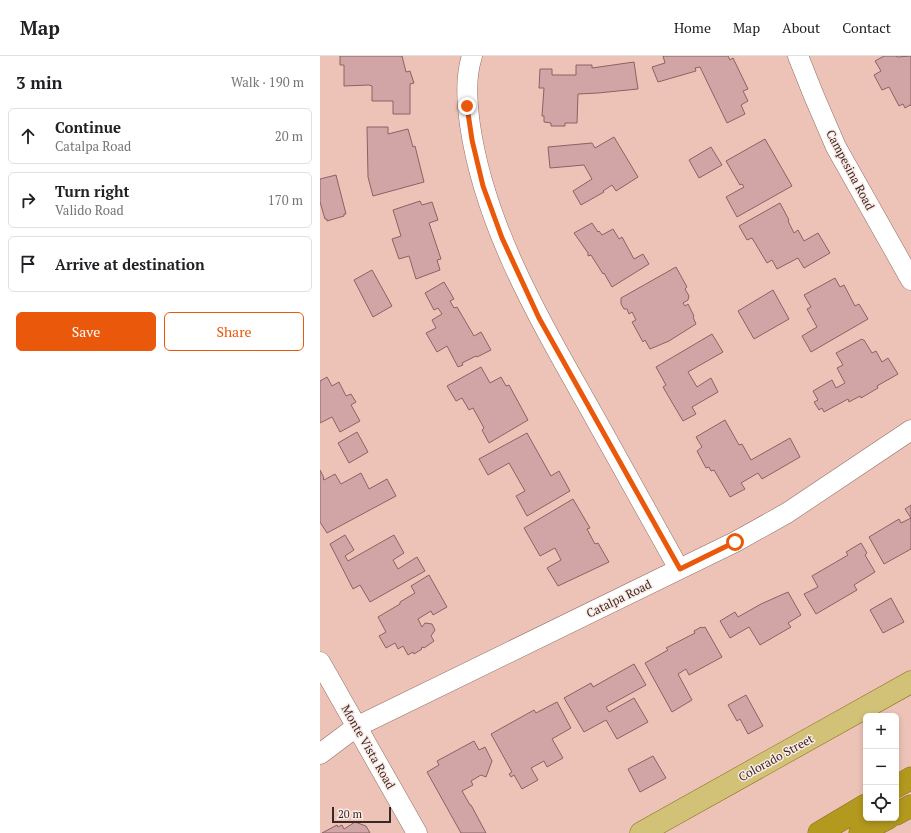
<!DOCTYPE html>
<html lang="en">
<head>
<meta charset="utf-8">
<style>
	:root { --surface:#fff; --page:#f2f2f2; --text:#202124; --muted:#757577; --line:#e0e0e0; --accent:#ea580c }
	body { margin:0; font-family:"PT Serif",serif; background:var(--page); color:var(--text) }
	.controls { position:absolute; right:12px; bottom:12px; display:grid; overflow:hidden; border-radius:6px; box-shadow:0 2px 6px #0003 }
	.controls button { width:36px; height:36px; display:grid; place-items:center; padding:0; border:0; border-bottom:1px solid var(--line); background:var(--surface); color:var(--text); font:20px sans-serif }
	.scale { position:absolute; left:12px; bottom:10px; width:59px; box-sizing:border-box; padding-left:4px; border:2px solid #392824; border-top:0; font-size:11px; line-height:14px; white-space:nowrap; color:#392824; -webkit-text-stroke:3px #fceae5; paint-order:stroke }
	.stop { position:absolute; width:12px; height:12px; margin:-9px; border:3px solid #ea580c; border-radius:50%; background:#fff }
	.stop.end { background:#ea580c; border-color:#fff; box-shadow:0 1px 4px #0008 }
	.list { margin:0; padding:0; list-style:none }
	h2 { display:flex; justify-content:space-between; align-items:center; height:52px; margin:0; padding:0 16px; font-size:17px }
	h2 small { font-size:13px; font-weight:400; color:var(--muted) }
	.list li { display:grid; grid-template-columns:26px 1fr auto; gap:12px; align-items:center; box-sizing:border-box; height:56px; margin:0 8px 8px; padding:0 8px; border:1px solid var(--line); border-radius:6px }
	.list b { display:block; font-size:15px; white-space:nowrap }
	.list p { margin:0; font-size:13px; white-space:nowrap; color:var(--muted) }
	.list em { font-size:13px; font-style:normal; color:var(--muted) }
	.actions { display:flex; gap:8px; padding:12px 16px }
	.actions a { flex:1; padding:9px 0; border:1px solid var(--accent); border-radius:6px; text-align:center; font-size:14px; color:var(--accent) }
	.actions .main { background:var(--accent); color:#fff }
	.icon { flex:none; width:22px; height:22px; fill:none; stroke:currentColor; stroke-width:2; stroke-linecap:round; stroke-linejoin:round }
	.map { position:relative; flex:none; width:591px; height:777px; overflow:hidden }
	header { display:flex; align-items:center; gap:24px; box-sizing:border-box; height:56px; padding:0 20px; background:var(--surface); border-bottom:1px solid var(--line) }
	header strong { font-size:19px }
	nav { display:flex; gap:22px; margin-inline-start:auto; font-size:14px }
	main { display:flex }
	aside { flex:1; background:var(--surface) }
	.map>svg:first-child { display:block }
	.building { fill:#d1a5a6; stroke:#8a6264 }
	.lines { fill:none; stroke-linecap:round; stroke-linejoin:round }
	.minor-casing { stroke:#946d62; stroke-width:21 }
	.major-casing { stroke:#88711f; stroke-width:23 }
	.highway-casing { stroke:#88711f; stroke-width:23 }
	.minor { stroke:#fff; stroke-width:20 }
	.major { stroke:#d1c277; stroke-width:22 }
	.highway { stroke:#b3991d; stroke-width:22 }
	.route { stroke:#ea580c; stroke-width:5 }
	.labels { text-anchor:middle; stroke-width:3; stroke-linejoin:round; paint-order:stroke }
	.street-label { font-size:12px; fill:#392824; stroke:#fceae5 }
</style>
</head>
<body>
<header>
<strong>Map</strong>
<nav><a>Home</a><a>Map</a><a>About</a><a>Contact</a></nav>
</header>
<main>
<aside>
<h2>3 min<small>Walk · 190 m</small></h2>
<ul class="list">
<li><svg class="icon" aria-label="ahead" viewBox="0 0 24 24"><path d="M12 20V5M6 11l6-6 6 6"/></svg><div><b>Continue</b><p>Catalpa Road</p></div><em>20 m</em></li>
<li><svg class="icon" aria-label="right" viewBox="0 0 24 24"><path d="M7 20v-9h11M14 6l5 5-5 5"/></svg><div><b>Turn right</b><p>Valido Road</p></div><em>170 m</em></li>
<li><svg class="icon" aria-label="arrive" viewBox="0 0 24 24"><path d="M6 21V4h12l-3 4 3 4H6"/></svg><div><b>Arrive at destination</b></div></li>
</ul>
<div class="actions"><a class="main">Save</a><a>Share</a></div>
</aside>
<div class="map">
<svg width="591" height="777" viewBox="0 0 591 777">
	<rect width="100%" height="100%" fill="#eec3b7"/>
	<!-- building -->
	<path class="building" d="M 20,0 L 82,0 L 86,16 L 90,15 L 94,27 L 90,28 L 90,58 L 73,58 L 73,45 L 52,45 L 52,30 L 49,29 L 24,30 L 24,9 L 20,9 Z
		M 343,0 L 408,0 L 410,4 L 413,2 L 428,33 L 423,35 L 428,45 L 421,49 L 425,58 L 407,67 L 380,11 L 375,12 L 376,15 L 338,26 L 332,11 L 345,7 Z
		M 564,0 L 576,0 L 577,1 L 591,0 L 591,50 L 590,49 L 585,52 L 583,48 L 579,50 L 569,31 L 562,34 L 554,19 L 561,15 L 555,5 Z
		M 314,6 L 318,33 L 278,37 L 258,38 L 257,67 L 245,67 L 245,70 L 231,70 L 231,67 L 224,66 L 224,60 L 222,60 L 224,32 L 219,32 L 220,13 L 232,13 L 232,19 L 256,19 L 256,9 L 272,9 L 272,12 Z
		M 47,71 L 68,71 L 68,78 L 88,73 L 93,91 L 95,90 L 104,126 L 53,140 L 48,121 Z
		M 294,81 L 318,121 L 296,135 L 292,129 L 283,135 L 284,136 L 261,149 L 253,135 L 272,123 L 264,109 L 230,112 L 228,91 L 272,87 L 275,92 Z
		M 445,83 L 472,130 L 417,161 L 406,141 L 424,131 L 422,128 L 420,129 L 406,105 Z
		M 391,91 L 402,109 L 379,122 L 369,104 Z
		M 16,119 L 26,158 L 24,158 L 24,160 L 7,165 L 7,163 L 5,163 L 0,146 L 0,123 Z
		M 100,145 L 102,149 L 112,146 L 118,164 L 109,167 L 121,203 L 117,204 L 120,214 L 96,223 L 89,200 L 79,203 L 72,183 L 81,180 L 73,154 Z
		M 460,147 L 469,164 L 468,165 L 474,177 L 478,174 L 484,185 L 498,177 L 510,197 L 484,212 L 478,202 L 457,213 L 452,204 L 447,207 L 432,182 L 427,184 L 419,170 Z
		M 272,167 L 278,176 L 279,175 L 282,179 L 293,173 L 299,183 L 302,181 L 314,203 L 323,198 L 329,208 L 292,231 L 284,217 L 283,218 L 271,199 L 268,200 L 268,197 L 254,177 Z
		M 356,211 L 367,231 L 365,233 L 369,240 L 368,244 L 363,247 L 365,250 L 368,248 L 374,260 L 373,261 L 376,268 L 349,285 L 330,293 L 325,284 L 323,286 L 312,266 L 316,264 L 312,256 L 309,258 L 307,253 L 304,253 L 301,248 L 301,242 Z
		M 52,214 L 72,250 L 53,261 L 34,224 Z
		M 515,222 L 520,231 L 524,229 L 535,250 L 539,248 L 548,263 L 491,296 L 482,280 L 497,271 L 487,253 L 491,251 L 484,239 Z
		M 124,226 L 134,243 L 130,245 L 134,252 L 137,251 L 154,280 L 161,276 L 171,294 L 157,301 L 156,300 L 142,307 L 143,309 L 138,311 L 127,290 L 117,296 L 106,277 L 116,272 L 112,264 L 122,258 L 118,252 L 114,254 L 105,237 Z
		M 453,234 L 469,263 L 434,283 L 418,255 Z
		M 392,278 L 403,296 L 368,316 L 377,331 L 391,322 L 398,336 L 372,351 L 376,358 L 363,365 L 343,331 L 346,329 L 336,311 Z
		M 542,283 L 543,284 L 544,284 L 552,297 L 556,295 L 562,306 L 568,302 L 578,318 L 557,330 L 558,332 L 541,342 L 540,340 L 529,346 L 528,343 L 504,356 L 502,352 L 499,354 L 494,346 L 498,344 L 493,335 L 512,324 L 516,332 L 525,327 L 517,312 L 523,309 L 516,297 Z
		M 161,311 L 170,327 L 181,321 L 186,330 L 189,329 L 208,364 L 169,387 L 162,374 L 164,372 L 153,352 L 149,354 L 142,342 L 136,345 L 127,330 Z
		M 7,321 L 12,330 L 19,326 L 26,340 L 31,338 L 36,346 L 31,349 L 40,365 L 20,376 L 12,361 L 0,367 L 0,325 Z
		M 405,364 L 419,389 L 422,388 L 431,404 L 470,382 L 480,401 L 442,423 L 438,417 L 421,427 L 425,433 L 410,441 L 394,414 L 391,415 L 389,411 L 386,412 L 377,395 L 382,391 L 376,381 Z
		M 37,376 L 48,396 L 29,407 L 18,387 Z
		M 207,377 L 231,420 L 239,415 L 250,435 L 207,460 L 196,440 L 205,435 L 189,407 L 168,419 L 159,403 Z
		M 0,414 L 4,422 L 3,423 L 4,424 L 15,418 L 21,428 L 41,417 L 49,433 L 67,423 L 76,440 L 7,477 L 0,466 Z
		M 253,443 L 270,472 L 267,473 L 275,488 L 278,487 L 289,506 L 238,530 L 227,512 L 241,504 L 235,492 L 220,500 L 204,472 Z
		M 591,449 L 591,493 L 564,508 L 549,481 L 579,463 L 581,467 L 591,462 L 585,453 Z
		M 25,479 L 34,494 L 25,500 L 28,505 L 74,479 L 84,497 L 73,504 L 78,513 L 97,501 L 105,515 L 50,546 L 40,529 L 33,533 L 10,488 Z
		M 541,487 L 547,497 L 545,499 L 555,516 L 534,529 L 537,534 L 496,558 L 484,538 L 498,531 L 492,520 L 528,499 L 526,496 Z
		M 109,519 L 127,551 L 113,559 L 111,555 L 98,563 L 102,571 L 105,567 L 112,568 L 115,574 L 111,580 L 114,585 L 104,592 L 103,591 L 101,592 L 102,593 L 94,598 L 93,596 L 88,599 L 83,590 L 78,593 L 75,587 L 66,592 L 59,580 L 66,576 L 58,561 L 80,548 L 80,546 L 95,537 L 91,530 Z
		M 468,536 L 481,559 L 468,567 L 471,571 L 440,589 L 429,571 L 410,582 L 400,565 L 415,556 L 418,561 L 441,548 Z
		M 571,542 L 584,566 L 563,577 L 550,554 Z
		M 381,571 L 382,572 L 385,571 L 402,601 L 369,619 L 366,613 L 358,618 L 372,644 L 352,656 L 325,607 L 348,594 L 346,592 L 375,577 L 374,575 Z
		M 314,608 L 326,629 L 286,651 L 289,656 L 314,642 L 328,666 L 297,683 L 286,664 L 264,676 L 244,642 L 271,627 L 273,631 Z
		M 426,639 L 443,670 L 428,678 L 420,663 L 417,665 L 408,649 Z
		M 237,646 L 251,672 L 232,683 L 243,702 L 227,711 L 224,705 L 211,712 L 218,724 L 202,733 L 194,719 L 191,721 L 189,718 L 192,716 L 171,678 L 214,654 L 216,657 Z
		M 154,685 L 159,694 L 165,691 L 172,705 L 166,721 L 161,719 L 151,725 L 153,729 L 142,735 L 150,749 L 151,749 L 166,777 L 141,777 L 107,716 L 119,709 L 117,705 Z
		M 333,700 L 346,722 L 320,736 L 308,713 Z
		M 35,766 L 46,770 L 50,777 L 2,777 L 17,769 L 18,771 L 22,769 L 24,773 Z"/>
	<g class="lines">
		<defs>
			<path id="minor" d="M 152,0 C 145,22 147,46 150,69 C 165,174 224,271 275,362 C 303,413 331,463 359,513
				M 478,0 L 494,40 L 516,91 L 591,224
				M 0,606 L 97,777
				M 0,698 L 36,671 L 415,486 L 467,457 L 591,374"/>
			<path id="major" d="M 321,777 L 591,626"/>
			<path id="highway" d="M 576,731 L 591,722
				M 576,758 L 591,750
				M 499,777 L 546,749
				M 540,777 L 568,762"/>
		</defs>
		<!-- minor casing -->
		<use href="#minor" class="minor-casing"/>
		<!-- major casing -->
		<use href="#major" class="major-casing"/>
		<!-- highway casing -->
		<use href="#highway" class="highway-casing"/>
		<!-- minor -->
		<use href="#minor" class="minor"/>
		<!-- major -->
		<use href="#major" class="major"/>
		<!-- highway -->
		<use href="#highway" class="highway"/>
	</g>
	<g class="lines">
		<!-- route -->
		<path class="route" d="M 147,50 L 152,84 L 163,130 L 182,182 L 219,262 L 360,513 L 415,486"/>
	</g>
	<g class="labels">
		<!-- street labels -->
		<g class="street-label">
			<text transform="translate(530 114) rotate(62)" y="4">Campesina Road</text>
			<text transform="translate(299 543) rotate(-26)" y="4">Catalpa Road</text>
			<text transform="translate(48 691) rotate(60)" y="4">Monte Vista Road</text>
			<text transform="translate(456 702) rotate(-29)" y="4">Colorado Street</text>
		</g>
	</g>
</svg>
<div class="controls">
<button>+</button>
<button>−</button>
<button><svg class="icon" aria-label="locate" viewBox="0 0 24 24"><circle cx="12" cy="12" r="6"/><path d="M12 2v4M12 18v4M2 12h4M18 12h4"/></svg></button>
</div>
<div class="scale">20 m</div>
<div class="stop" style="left:415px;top:486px"></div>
<div class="stop end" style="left:147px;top:50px"></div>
</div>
</main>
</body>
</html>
